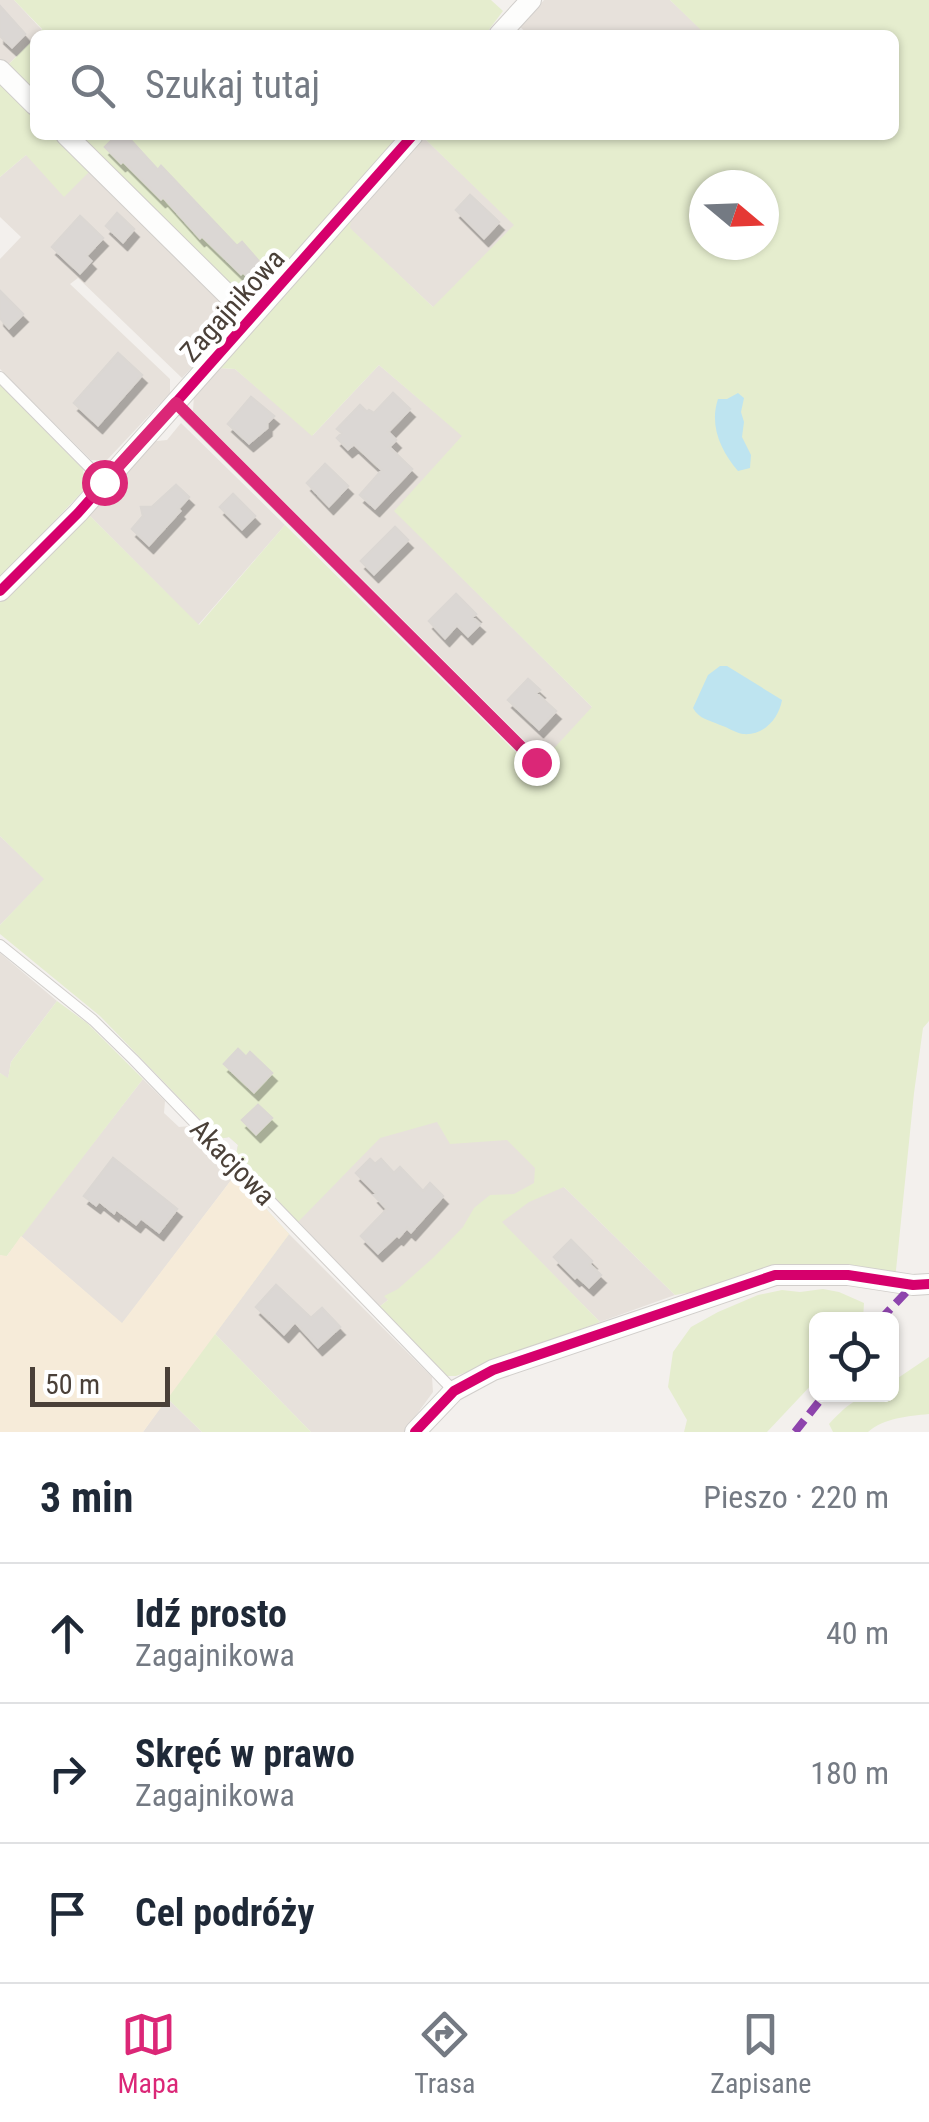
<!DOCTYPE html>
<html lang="pl">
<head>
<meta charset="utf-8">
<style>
	:root { --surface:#fff; --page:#f2f2f3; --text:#1f2937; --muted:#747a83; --line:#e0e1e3; --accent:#db2777 }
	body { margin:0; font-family:"Roboto Condensed",sans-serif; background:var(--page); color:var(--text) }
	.controls { position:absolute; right:30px; bottom:30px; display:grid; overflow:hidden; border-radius:15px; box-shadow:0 2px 8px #0004 }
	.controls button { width:90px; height:90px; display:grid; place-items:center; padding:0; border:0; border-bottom:2px solid var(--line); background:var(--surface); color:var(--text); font:50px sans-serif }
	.compass { position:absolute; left:689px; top:170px; width:90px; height:90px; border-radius:50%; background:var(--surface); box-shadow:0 2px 8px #0004; rotate:109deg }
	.scale { position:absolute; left:30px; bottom:25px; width:140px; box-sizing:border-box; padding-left:10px; border:5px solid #4a4038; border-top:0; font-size:28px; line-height:35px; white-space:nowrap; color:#4a4038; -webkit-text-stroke:8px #fff; paint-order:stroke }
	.stop { position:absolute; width:30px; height:30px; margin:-22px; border:8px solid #db2777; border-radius:50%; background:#fff }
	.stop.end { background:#db2777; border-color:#fff; box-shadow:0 2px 10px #0008 }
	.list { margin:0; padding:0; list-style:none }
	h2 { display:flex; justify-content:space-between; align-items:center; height:130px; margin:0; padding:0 40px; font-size:42px }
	h2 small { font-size:32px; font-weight:400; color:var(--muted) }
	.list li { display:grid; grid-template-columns:65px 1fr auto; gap:30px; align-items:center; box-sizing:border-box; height:140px; padding:0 40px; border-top:2px solid var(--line) }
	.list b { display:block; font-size:38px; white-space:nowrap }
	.list p { margin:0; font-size:32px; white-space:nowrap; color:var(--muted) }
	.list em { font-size:32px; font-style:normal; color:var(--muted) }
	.icon { flex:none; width:55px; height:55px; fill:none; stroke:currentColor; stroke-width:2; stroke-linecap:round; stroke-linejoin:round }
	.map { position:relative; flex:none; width:929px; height:1432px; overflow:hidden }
	.search { position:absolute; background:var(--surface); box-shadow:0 2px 8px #0004; left:30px; right:30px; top:30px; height:110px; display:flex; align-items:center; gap:25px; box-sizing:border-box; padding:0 35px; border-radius:15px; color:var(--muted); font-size:38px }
	.sheet { height:550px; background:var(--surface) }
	nav { display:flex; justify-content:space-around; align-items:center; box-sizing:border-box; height:140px; border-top:2px solid var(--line); background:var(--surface); font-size:28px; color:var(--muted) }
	nav a { display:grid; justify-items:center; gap:5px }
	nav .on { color:var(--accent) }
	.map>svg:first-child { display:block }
	.residential { fill:#e7e1db }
	.green { fill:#e5edce; fill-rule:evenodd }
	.sand { fill:#f6ebd9 }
	.water { fill:#bee4f0 }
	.building { fill:#dbd7d4; stroke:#dbd7d3; stroke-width:2.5; filter:url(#shadow) }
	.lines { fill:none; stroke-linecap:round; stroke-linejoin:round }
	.lane-casing { stroke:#d1cecb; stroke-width:12 }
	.street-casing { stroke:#d1cecb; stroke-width:22 }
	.lane { stroke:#fdfdfc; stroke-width:10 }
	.street { stroke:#fdfdfc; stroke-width:20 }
	.quiet { stroke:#8e44ad; stroke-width:8; stroke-dasharray:15 8; stroke-linecap:butt }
	.cycleway-casing { stroke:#fff; stroke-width:16 }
	.cycleway { stroke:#d6006c; stroke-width:10 }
	.route { stroke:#db2777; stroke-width:12 }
	.labels { text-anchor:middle; stroke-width:9; stroke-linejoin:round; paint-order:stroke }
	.street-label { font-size:28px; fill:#4a4038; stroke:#fff }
</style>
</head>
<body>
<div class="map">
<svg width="929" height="1432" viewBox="0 0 929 1432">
	<defs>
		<filter id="shadow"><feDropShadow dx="4.5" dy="8" stdDeviation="0" flood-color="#0004"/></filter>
	</defs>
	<rect width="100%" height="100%" fill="#f3f0ed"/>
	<!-- residential -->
	<path class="residential" d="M 0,0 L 14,0 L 42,30 L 8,65 L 0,59 Z
		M 544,0 L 670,0 L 704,32 L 701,35 L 529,35 L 520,27 Z
		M 423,137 L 515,225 L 434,308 L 349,228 L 351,215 Z
		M 26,155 L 89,172 L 238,318 L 182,378 L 78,278 L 70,284 L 170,379 L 170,393 L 106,461 L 91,460 L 0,369 L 0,259 L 21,237 L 0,217 L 0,177 Z
		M 379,365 L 463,436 L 395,511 L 593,708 L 544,760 L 193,411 L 194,395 L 218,368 L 235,369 L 313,435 Z
		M 181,423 L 285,525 L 198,625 L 85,511 L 148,442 L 167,440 Z
		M 0,836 L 45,879 L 0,925 Z
		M 308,936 L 564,1187 L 675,1295 L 600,1322 L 495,1216 L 379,1307 L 236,1155 L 238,1145 L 229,1137 L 219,1139 Z
		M 0,953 L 57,1001 L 11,1062 L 8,1079 L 0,1073 Z
		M 143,1079 L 165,1101 L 164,1113 L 179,1127 L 190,1126 L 235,1175 L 122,1324 L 21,1236 Z
		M 289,1234 L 432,1377 L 433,1392 L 404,1432 L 311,1432 L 215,1334 Z
		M 167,1398 L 202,1432 L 143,1432 Z"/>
	<!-- green -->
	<path class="green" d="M 14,0 L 491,0 L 503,11 L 485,35 L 37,35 L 42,29 Z
		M 670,0 L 929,0 L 929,1021 L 923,1028 L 914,1093 L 895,1280 L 726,1286 L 675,1295 L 564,1187 L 529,1202 L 502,1222 L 600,1322 L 456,1376 L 445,1376 L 379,1307 L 388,1300 L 384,1296 L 398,1289 L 434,1257 L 463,1227 L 474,1208 L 490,1195 L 514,1194 L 534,1183 L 535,1168 L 507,1140 L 450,1144 L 437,1122 L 380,1138 L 298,1222 L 236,1155 L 238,1145 L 229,1137 L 219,1139 L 100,1016 L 0,934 L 0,925 L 44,879 L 0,836 L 0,602 L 85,511 L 199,625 L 285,525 L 534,770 L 592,707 L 394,511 L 462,436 L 379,365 L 312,436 L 235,369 L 218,368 L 351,215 L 350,228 L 433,307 L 514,225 L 423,137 L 425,135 L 894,135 L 894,35 L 701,35 L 703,32 ZM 704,185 L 764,185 L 764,245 L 704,245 Z
		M 35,38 L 35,135 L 403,135 L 238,318 L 89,172 L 64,197 L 26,155 L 0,177 L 0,85 L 8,65 Z
		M 0,385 L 83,469 L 85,489 L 0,578 Z
		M 57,1001 L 87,1023 L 143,1079 L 6,1257 L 0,1255 L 0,1073 L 8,1078 L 11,1062 Z
		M 235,1175 L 289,1234 L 215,1334 L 311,1432 L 202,1432 L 167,1398 L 190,1367 Z
		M 823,1289 L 839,1292 L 864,1303 L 863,1319 L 816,1320 L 816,1380 L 767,1432 L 684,1432 L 687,1420 L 668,1387 L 673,1352 L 691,1327 L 718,1312 L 758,1295 L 782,1290 L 800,1292 Z
		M 929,1357 L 929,1414 C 908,1416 884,1418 868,1432 L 833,1432 L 829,1424 C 851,1401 859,1394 892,1394 L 892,1382 Z"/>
	<!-- sand -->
	<path class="sand" d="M 235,1175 L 289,1234 L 143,1432 L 0,1432 L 0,1255 L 7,1256 L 21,1236 L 122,1323 Z"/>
	<!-- water -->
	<path class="water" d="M 738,393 L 744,398 L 741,412 L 744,422 L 742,437 L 751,455 L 750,468 L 738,471 C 721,451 709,426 718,399 L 727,399 Z
		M 720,666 L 727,666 L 782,700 C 779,718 764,736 743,734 C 736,733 727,727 720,725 C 709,720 699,719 693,708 L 708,675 Z"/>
	<!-- building -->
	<path class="building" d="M 0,6 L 25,34 L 12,47 L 0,36 Z
		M 117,135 L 126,135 L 158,170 L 161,166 L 237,246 L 242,242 L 262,265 L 249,278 L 243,272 L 241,274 L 202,236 L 200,238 L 163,197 L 161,199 L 123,161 L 121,163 L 105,147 Z
		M 470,195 L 499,222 L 484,238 L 456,210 Z
		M 117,213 L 134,229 L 123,242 L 106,226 Z
		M 80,216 L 103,238 L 86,256 L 91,261 L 80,273 L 52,247 Z
		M 0,291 L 23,314 L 9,328 L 0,318 Z
		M 118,353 L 142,375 L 98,425 L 74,403 Z
		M 393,393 L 410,409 L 388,432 L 396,440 L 389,447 L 412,469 L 375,508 L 360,495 L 382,470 L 354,444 L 348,449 L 337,438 L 342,433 L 337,429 L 360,405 L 367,412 L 369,410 L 374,413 Z
		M 251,397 L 274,416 L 267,423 L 267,428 L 249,443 L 228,424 Z
		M 325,464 L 348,486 L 329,506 L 307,483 Z
		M 176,485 L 189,497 L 178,509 L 180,511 L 149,545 L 132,529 L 143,516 L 141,507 L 152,507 Z
		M 233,494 L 255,516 L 242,529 L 220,507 Z
		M 395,527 L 408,540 L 374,574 L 361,561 Z
		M 456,594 L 476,614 L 472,617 L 480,624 L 468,636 L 457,625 L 445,638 L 429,621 Z
		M 528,679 L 540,690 L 536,693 L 556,711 L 539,729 L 508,700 Z
		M 238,1049 L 246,1057 L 250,1052 L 272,1073 L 254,1092 L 224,1064 Z
		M 258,1105 L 272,1118 L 256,1134 L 242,1120 Z
		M 113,1158 L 177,1209 L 159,1232 L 141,1218 L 136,1224 L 116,1209 L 114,1213 L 99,1201 L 96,1205 L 84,1196 Z
		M 370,1159 L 375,1164 L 381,1159 L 394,1173 L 400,1167 L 423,1191 L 430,1183 L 443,1196 L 411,1232 L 407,1228 L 399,1237 L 397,1235 L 378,1253 L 361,1236 L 387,1209 L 374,1195 L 376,1193 L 356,1173 Z
		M 571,1240 L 592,1261 L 589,1264 L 601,1275 L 589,1287 L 577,1276 L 575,1278 L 554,1257 Z
		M 276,1285 L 311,1318 L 322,1308 L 340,1327 L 318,1347 L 295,1322 L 284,1334 L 256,1307 Z"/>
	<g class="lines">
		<defs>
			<path id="lane" d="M 0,377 L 104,482
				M 176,404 L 536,762
				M 0,945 L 93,1020 L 133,1059 L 454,1391"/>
			<path id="street" d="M 499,35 L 531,0
				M 0,70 L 35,105
				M 66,135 L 251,318
				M 0,591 L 78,513 L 413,135
				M 415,1432 L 454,1391 L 493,1370 L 775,1275 L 848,1275 L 913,1285 L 929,1284"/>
		</defs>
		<!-- lane casing -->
		<use href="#lane" class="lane-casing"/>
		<!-- street casing -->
		<use href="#street" class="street-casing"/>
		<!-- lane -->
		<use href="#lane" class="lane"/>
		<!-- street -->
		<use href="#street" class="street"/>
		<!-- quiet -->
		<path class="quiet" d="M 880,1320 L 913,1285
			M 795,1432 L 825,1394"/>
		<defs>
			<path id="cycleway" d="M 0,591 L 78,513 L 413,135
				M 415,1432 L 454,1391 L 493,1370 L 775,1275 L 848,1275 L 913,1285 L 929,1284"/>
		</defs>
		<!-- cycleway casing -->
		<use href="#cycleway" class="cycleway-casing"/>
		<!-- cycleway -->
		<use href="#cycleway" class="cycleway"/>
	</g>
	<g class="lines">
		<!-- route -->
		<path class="route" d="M 104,482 L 176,403 L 536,762"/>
	</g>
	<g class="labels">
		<!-- street labels -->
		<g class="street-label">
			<text transform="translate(232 305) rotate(-48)" y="10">Zagajnikowa</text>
			<text transform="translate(233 1162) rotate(46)" y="10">Akacjowa</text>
		</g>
	</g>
</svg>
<div class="controls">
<button><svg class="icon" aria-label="locate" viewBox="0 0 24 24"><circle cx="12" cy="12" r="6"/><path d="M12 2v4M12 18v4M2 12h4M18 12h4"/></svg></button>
</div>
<svg class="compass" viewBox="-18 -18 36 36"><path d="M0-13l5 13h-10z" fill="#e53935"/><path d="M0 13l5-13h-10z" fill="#747a83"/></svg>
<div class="scale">50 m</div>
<div class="stop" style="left:104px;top:482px"></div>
<div class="stop end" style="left:536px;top:762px"></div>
<div class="search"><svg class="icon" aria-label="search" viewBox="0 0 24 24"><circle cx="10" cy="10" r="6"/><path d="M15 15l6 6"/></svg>Szukaj tutaj</div>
</div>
<section class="sheet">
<h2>3 min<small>Pieszo · 220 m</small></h2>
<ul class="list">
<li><svg class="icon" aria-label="ahead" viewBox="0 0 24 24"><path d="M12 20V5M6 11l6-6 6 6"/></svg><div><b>Idź prosto</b><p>Zagajnikowa</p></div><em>40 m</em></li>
<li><svg class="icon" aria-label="right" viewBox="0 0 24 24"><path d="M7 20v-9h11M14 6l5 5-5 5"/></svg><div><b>Skręć w prawo</b><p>Zagajnikowa</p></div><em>180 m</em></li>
<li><svg class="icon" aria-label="arrive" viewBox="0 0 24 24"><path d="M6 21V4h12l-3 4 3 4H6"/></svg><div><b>Cel podróży</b></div></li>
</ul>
</section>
<nav>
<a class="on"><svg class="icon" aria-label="map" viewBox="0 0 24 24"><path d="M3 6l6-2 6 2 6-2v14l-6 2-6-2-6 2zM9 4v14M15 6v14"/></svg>Mapa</a>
<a><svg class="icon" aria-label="directions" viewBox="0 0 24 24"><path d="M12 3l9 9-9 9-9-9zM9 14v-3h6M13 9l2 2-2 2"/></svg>Trasa</a>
<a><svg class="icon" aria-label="saved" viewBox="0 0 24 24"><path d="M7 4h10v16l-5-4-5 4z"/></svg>Zapisane</a>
</nav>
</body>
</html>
